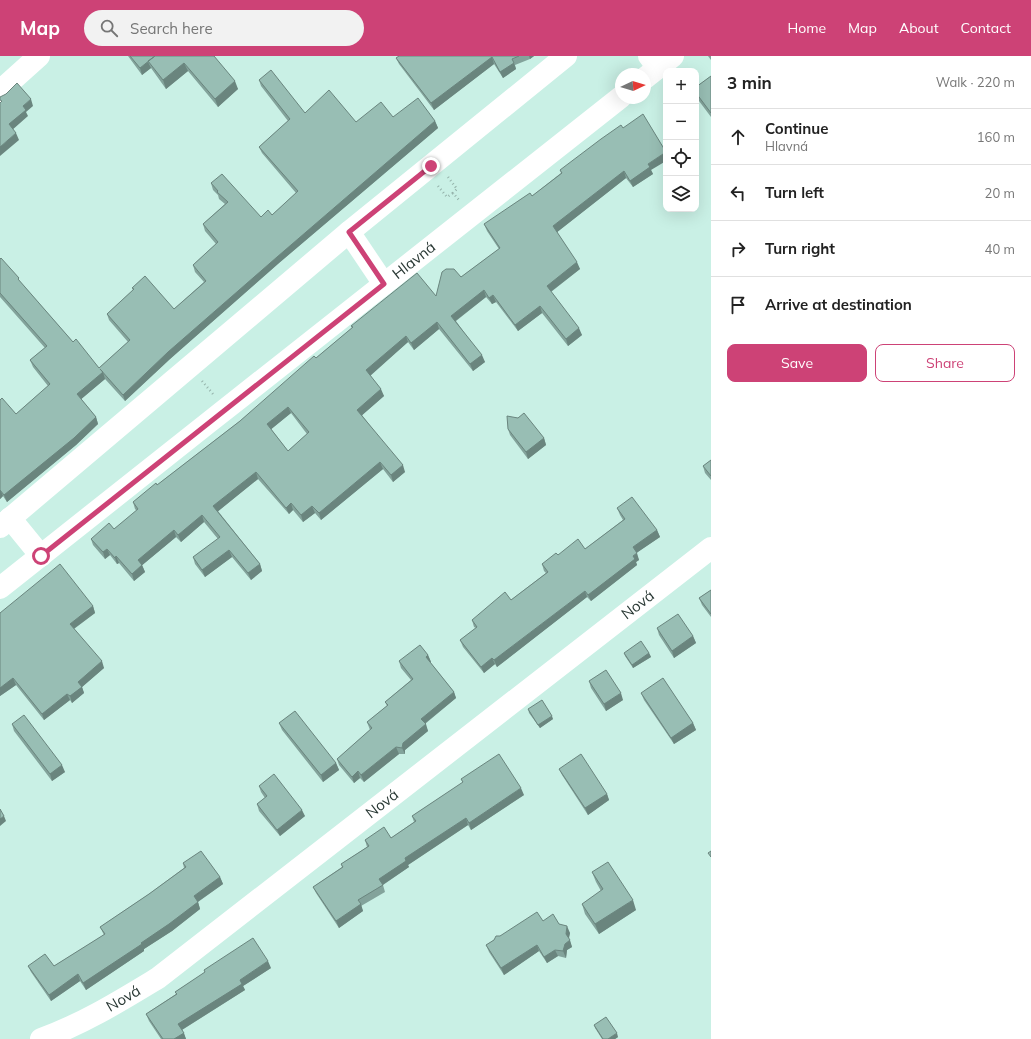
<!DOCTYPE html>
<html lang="en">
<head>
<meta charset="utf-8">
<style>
	:root { --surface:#fff; --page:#f2f2f2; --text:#222; --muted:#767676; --line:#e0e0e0; --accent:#cd4276 }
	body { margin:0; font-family:Mulish,sans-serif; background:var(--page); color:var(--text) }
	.controls { position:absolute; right:12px; top:12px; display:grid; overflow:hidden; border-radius:8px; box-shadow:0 4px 16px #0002 }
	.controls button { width:36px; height:36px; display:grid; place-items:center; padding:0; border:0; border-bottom:1px solid var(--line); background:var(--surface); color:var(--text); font:20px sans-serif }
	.compass { position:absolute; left:615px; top:12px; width:36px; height:36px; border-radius:50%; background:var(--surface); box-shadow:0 4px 16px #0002; rotate:86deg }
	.stop { position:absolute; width:12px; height:12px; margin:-9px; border:3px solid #cd4276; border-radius:50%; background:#fff }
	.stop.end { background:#cd4276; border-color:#fff; box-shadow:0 1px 4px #0008 }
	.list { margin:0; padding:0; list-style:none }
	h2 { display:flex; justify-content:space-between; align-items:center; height:52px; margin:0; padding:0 16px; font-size:17px }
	h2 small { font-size:13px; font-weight:400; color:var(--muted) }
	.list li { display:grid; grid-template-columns:26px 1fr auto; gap:12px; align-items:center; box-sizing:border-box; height:56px; padding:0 16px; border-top:1px solid var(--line) }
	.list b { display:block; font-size:15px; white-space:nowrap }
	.list p { margin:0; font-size:13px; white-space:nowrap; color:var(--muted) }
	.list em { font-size:13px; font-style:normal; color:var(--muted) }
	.actions { display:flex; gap:8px; padding:12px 16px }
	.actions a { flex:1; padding:9px 0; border:1px solid var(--accent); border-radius:8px; text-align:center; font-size:14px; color:var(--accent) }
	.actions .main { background:var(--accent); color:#fff }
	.icon { flex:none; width:22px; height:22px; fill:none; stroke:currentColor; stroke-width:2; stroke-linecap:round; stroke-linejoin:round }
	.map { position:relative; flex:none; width:711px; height:983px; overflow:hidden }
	header { display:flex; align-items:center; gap:24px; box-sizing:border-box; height:56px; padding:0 20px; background:var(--accent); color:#fff }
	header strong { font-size:19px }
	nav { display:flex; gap:22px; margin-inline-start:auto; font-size:14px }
	.search { width:280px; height:36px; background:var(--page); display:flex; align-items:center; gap:10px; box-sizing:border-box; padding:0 14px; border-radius:22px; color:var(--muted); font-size:15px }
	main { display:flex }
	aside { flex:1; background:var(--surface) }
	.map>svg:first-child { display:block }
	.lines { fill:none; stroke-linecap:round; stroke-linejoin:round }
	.path { stroke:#94b2aa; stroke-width:2.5; stroke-dasharray:1 3; stroke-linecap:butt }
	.minor { stroke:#fff; stroke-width:22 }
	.major { stroke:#fff; stroke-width:22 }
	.wall { fill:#83a39b; fill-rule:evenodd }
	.shaded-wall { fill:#6a857e }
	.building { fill:#98beb4; stroke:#6a857e; fill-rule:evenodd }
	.route { stroke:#cd4276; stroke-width:5 }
	.labels { text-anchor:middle; stroke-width:3; stroke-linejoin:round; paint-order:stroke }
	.street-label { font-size:15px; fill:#2a3935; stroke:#fff }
</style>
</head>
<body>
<header>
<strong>Map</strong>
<div class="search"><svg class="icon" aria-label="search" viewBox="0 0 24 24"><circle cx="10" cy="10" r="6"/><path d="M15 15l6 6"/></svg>Search here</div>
<nav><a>Home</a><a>Map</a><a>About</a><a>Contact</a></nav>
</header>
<main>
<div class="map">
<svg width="711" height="983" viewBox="0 0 711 983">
	<rect width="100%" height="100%" fill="#c9f0e5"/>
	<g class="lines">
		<!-- path -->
		<path class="path" d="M 448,121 L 457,133 L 453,137 L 459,144
			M 438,130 L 447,141 L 453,137
			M 202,325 L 213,338"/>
		<!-- minor -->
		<g class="minor">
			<path d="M 649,0 L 658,12"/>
			<path d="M 0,35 L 39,0"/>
			<path d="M 349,176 L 384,228"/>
			<path d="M 10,462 L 41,500"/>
			<path d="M 0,471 L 349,176 L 566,0"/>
			<path id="s1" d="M 41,983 C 83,968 120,945 158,922 L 711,492"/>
		</g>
		<!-- major -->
		<g class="major">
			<path d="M 645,22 L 673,0"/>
			<path id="s2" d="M 0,532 L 208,367 L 621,41"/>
		</g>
	</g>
	<!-- wall -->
	<path class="wall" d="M 128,0 L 214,0 L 238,33 L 218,51 L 188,15 L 166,33 L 151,12 L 142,19 Z
		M 399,0 L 534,0 L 530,3 L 515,9 L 516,13 L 503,22 L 494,8 L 434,54 L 399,8 L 396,2 Z
		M 708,0 L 711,0 L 711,4 Z
		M 711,20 L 711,61 L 696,41 L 696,31 Z
		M 259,24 L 305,57 L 356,66 L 393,61 L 435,65 L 438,72 L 279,207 L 170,303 L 125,345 L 105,323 L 81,343 L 96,361 L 98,368 L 76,389 L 7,446 L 3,440 L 0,443 L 0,344 L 16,358 L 48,330 L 33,311 L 30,304 L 45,292 L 0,241 L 0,203 L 73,286 L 99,312 L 128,286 L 109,264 L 107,258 L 133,234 L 132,232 L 174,253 L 204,226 L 195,216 L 193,209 L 216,188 L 205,175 L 203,168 L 225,148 L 219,143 L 218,139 L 213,134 L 211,127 L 261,161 L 272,159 L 296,137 L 262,97 L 259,91 L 288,65 L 261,30 Z
		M 560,114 L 651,114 L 653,118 L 633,131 L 626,122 L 557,176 L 580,213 L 551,236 L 582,279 L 568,290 L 542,257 L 518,275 L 496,246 L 492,248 L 486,241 L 456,265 L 485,306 L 473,315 L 439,273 L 414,294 L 408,286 L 370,319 L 384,340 L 362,359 L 405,416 L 393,426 L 383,413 L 321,464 L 315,457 L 303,466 L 293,454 L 289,458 L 258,423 L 218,455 L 260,508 L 262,515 L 251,524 L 232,501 L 205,521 L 195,508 L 193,501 L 218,483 L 204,466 L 181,486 L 176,481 L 142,509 L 145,516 L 134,525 L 119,507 L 117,508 L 110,499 L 105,503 L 93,489 L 91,483 L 114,473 L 137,455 L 135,453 L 133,446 L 157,429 L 240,365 L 352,272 L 351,270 L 436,240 L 461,221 L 499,193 L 487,175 L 484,168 L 532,140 L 561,117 ZM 291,357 L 307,378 L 288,395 L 271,373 Z
		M 508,373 L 544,382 L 546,389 L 528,403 L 510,379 Z
		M 711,404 L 711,424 L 705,417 L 703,410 Z
		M 617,452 L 657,474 L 660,481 L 636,497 L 639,504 L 636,506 L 637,509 L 591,545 L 587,541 L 497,611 L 495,608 L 484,617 L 463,591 L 460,584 L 476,572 L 474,571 L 472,564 L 511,544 L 546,517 L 544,515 L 542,508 L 558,499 L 585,493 L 623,464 L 620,459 Z
		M 711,534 L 711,561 L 702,549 L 699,542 Z
		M 93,550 L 95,557 L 74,573 L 104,612 L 82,631 L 84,637 L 72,647 L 70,644 L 44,664 L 16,629 L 0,640 L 0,557 Z
		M 657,572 L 693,580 L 696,587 L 674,602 L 659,579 Z
		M 624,597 L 649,597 L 651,601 L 633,612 L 625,600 Z
		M 428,599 L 431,606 L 430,606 L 454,636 L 456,642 L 425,668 L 428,675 L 405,694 L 405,698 L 399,698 L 364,726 L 360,722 L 354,727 L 339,709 L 337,703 L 370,674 L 367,666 L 387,650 L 385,646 L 411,624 L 401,612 L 399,605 Z
		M 589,625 L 623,644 L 606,655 L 591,632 Z
		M 641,637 L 693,667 L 696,674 L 674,688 L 644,644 Z
		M 528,653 L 553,663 L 540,672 L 529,657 Z
		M 279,667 L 336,707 L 339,714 L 323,726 L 282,674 Z
		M 12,668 L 65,716 L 52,725 L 14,675 Z
		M 559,713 L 607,738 L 609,744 L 588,759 L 562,719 Z
		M 461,723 L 524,739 L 471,774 L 468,769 L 408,809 L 409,811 L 383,829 L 385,836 L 361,850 L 363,855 L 339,872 L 316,837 L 313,831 L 342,811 L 341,808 L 367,791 L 365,784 L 391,782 L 414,766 L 412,760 L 463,727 Z
		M 259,730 L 305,760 L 280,780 L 259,755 L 257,748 L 265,742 L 261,736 Z
		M 183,807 L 220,821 L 223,828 L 198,846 L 200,853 L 172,875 L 144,893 L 144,895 L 86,934 L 80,925 L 51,945 L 31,916 L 28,910 L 54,910 L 104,879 L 100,871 L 149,838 L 184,812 Z
		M 592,816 L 636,854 L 599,878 L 585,858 L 582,848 L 601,835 L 596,826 Z
		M 543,865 L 559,868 L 570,877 L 569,883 L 572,891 L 567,894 L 566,902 L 558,900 L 547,907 L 539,895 L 504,919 L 489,896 L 486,889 L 500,880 Z
		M 271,912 L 243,930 L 245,934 L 182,974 L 186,983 L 161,983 L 149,965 L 146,958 L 176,938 L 175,936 L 205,917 L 204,914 Z
		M 594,969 L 618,981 L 615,983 L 602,983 L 595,972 Z"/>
	<!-- shaded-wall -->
	<path class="shaded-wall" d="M 529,0 L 534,0 L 530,3 Z
		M 492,1 L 494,8 L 434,54 L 431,47 Z
		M 148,6 L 151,12 L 142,19 L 140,12 Z
		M 184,7 L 188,15 L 166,33 L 163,24 Z
		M 514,7 L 516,13 L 503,22 L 500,16 Z
		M 235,25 L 238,33 L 218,51 L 215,43 Z
		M 31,43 L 33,50 L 26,56 L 28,60 L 11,75 L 9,68 L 23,50 Z
		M 435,65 L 438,72 L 279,207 L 170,303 L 125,345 L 123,339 L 168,296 L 277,201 Z
		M 16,77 L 19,84 L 0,100 L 0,91 Z
		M 666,96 L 666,105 L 651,114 L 653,118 L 633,131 L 630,125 L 648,108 Z
		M 624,115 L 626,122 L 556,177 L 553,170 Z
		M 577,206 L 580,213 L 549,237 L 547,230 Z
		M 484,234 L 486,241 L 454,266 L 451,260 Z
		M 493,239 L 496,246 L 492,248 L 489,242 Z
		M 540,250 L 542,257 L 518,275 L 515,269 Z
		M 437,266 L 439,273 L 414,294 L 411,287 Z
		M 579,272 L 582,279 L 568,290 L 566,283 Z
		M 406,280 L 408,286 L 369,321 L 366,314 Z
		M 482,299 L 485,306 L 473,315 L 470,308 Z
		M 103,316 L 105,323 L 79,345 L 77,338 Z
		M 381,333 L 384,340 L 360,361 L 357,354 Z
		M 288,351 L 291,357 L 269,375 L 267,368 Z
		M 96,361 L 98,368 L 76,389 L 7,446 L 4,439 Z
		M 544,382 L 546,389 L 528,403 L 526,396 Z
		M 380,406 L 383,413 L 321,464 L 319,457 Z
		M 403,409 L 405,416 L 393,426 L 391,419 Z
		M 256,416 L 258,423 L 216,457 L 213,450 Z
		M 0,433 L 3,440 L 0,443 Z
		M 291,447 L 293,454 L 289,458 L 286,452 Z
		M 312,450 L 315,457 L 303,466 L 301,459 Z
		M 202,459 L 204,466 L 181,486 L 178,479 Z
		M 174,474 L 176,481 L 140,511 L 138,504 Z
		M 657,474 L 660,481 L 635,498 L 633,491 Z
		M 107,493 L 110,499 L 105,503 L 103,496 Z
		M 229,494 L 232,501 L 205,521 L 202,514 Z
		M 637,497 L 639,504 L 636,506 L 637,509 L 591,545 L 588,539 Z
		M 116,500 L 119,507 L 117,508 L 115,502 Z
		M 260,508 L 262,515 L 251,524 L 248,517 Z
		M 142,509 L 145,516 L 134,525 L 132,518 Z
		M 585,535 L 587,541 L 497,611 L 494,604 Z
		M 93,550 L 95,557 L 72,574 L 70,568 Z
		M 693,580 L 696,587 L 674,602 L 672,595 Z
		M 649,597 L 651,601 L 633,612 L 632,609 Z
		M 428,599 L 431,606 L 428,608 L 426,601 Z
		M 492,602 L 495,608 L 484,617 L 481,611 Z
		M 102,605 L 104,612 L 82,631 L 84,637 L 72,647 L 70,640 L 78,626 Z
		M 13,622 L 16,629 L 0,640 L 0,632 Z
		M 454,636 L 456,642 L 423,669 L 421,663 Z
		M 621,637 L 623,644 L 606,655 L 604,648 Z
		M 67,638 L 70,644 L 44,664 L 42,658 Z
		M 552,660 L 553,663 L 540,672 L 538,669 Z
		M 693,667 L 696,674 L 674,688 L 671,682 Z
		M 426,668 L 428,675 L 405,694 L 405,698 L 402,692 L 403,687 Z
		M 396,691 L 399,698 L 364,726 L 361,719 Z
		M 336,707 L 339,714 L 323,726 L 321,719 Z
		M 62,709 L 65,716 L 52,725 L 50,718 Z
		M 358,715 L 360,722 L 354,727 L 352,721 Z
		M 521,732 L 524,739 L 471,774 L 469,767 Z
		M 607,738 L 609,744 L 588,759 L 585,752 Z
		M 302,754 L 305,760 L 280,780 L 277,774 Z
		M 4,760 L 6,765 L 0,770 L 0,763 Z
		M 466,762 L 468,769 L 408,809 L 409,811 L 381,830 L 379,823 L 405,802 Z
		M 220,821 L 223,828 L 196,847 L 194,840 Z
		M 633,844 L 636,854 L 599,878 L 595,868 Z
		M 198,846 L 200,853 L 172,875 L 144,893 L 144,895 L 86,934 L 83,927 Z
		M 361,848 L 363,855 L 339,872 L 336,865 Z
		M 567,870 L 570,877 L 568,884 L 566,878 Z
		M 570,884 L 572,891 L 567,894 L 566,902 L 563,895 L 565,888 Z
		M 537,889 L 539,895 L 504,919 L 501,912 Z
		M 555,894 L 558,900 L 547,907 L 544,901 Z
		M 268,905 L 271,912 L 243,930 L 245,934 L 180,975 L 178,968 L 240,924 Z
		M 78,918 L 80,925 L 51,945 L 49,939 Z
		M 184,977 L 186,983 L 174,983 Z
		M 617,977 L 618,981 L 615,983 L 608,983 Z"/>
	<!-- building -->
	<path class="building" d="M 130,0 L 155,0 L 140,12 Z
		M 155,0 L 214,0 L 235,25 L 215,43 L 184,7 L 163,24 L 148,5 Z
		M 399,0 L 519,0 L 512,3 L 514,7 L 500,16 L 492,1 L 431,47 L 396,2 Z
		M 271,14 L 305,57 L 329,34 L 356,66 L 381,46 L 393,61 L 418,42 L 435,65 L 277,201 L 168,296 L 123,339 L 100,313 L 103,316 L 77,338 L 96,361 L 74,382 L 4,439 L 0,434 L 0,344 L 2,342 L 16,358 L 50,328 L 30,304 L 47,290 L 0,237 L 0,203 L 1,202 L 19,222 L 18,223 L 73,286 L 76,283 L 99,312 L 130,284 L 107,258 L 134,233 L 132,232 L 145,220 L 174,253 L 206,225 L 193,209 L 218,186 L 203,168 L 228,146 L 217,136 L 218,135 L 211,127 L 222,118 L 261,161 L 268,154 L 272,159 L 298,135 L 259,91 L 290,63 L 259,24 Z
		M 711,20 L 711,57 L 696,37 L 696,31 Z
		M 17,27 L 31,43 L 23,50 L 26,54 L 9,68 L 16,77 L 0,91 L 0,47 L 2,45 L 0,44 L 0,41 L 6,38 Z
		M 643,58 L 666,96 L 648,108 L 650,111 L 630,125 L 624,115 L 553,170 L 577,206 L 547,230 L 579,272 L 566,283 L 540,250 L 515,269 L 493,239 L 489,242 L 484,234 L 451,260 L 482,299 L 470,308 L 437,266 L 411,287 L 406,280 L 366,314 L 381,333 L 357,354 L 403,409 L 391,419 L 380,406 L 319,457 L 312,450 L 301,459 L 291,447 L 286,452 L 256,416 L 213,450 L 260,508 L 248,517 L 229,494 L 202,514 L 193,501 L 220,481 L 202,459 L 178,479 L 174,474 L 138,504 L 142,509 L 132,518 L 116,500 L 115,502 L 107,493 L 103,496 L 91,483 L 109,467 L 114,473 L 138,453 L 133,446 L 156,427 L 157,429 L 240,365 L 314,300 L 316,302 L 353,271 L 351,270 L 417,217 L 436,240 L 442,216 L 446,213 L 454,213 L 461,221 L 500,192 L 484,168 L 530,137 L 532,140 L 562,117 L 560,114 L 601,83 L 621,69 L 623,72 ZM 288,351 L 309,376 L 288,395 L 267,368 Z
		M 524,357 L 544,382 L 526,396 L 508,373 L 507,360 L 518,362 Z
		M 711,404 L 711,420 L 703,410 Z
		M 632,441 L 657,474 L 633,491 L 637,497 L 633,500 L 635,503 L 588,539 L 585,535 L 494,604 L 492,602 L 481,611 L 460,584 L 477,571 L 472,564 L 505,536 L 511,544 L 548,516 L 542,508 L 556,497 L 558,499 L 578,483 L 585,493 L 625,463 L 617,452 Z
		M 60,508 L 93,550 L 70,568 L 102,605 L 78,626 L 82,631 L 70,640 L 67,638 L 42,658 L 13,622 L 0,632 L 0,557 Z
		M 711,534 L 711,558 L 699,542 Z
		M 678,558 L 693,580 L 672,595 L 657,572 Z
		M 641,585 L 649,597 L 632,609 L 624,597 Z
		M 420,589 L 428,599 L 426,601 L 454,636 L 421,663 L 426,668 L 403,687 L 402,692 L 396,691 L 361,719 L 358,715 L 352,721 L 337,703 L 372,672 L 367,666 L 388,649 L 385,646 L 413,623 L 399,605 Z
		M 606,614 L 621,637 L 604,648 L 589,625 Z
		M 663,622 L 693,667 L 671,682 L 641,637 Z
		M 542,644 L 552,660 L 538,669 L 528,653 Z
		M 295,655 L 336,707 L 321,719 L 279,667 Z
		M 24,659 L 62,709 L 50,718 L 12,668 Z
		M 499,698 L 521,732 L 469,767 L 466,762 L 405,802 L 406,805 L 379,823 L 383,829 L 358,844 L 361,848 L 336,865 L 313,831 L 343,811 L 341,808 L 369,790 L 365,784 L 384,771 L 391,782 L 416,765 L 412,760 L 463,726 L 461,723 Z
		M 581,698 L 607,738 L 585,752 L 559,713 Z
		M 274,718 L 302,754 L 277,774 L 257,748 L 267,740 L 259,730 Z
		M 0,753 L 4,760 L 0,763 Z
		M 201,795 L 220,821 L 194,840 L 198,846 L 169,868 L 141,887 L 142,888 L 83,927 L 78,918 L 49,939 L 28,910 L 45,898 L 54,910 L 105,878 L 100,871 L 149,838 L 186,811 L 183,807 Z
		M 711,795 L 711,801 L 708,797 Z
		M 608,806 L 633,844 L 595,868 L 582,848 L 603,833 L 592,816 Z
		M 537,856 L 543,865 L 553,858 L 559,868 L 567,870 L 566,878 L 570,884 L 565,888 L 563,895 L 555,894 L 544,901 L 537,889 L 501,912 L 486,889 L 494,884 L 496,880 L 500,880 Z
		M 253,882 L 268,905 L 240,924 L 242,928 L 178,968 L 184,977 L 174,983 L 163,983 L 146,958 L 177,938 L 175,936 L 205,916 L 204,914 Z
		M 606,961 L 617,977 L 608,983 L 603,983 L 594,969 Z"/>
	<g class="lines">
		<!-- route -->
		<path class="route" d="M 41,500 L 384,228 L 349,176 L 431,110"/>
	</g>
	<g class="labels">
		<!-- street labels -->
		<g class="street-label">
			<text dy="5" stroke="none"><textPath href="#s2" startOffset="528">Hlavná</textPath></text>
			<text dy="5" stroke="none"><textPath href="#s1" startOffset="740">Nová</textPath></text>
			<text dy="5" stroke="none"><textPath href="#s1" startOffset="416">Nová</textPath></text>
			<text dy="5" stroke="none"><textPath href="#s1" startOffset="92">Nová</textPath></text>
		</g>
	</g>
</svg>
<div class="controls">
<button>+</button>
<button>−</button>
<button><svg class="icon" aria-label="locate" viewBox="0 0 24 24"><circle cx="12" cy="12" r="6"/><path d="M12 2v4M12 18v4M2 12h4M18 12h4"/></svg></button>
<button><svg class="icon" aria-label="layers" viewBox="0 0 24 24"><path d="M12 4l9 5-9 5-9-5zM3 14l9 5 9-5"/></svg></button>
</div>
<svg class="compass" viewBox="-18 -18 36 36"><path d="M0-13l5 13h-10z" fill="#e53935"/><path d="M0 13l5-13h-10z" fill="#767676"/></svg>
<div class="stop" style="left:41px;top:500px"></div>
<div class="stop end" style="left:431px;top:110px"></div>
</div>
<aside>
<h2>3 min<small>Walk · 220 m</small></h2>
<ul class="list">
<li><svg class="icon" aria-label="ahead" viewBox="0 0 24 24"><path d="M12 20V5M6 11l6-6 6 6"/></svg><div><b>Continue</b><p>Hlavná</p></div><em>160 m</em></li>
<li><svg class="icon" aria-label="left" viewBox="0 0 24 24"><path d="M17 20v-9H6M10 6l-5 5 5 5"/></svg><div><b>Turn left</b></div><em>20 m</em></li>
<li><svg class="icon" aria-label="right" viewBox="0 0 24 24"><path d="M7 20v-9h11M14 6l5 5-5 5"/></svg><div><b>Turn right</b></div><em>40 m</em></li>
<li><svg class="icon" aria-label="arrive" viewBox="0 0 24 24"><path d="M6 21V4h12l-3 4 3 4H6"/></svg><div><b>Arrive at destination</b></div></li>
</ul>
<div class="actions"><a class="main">Save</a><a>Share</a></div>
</aside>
</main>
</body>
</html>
